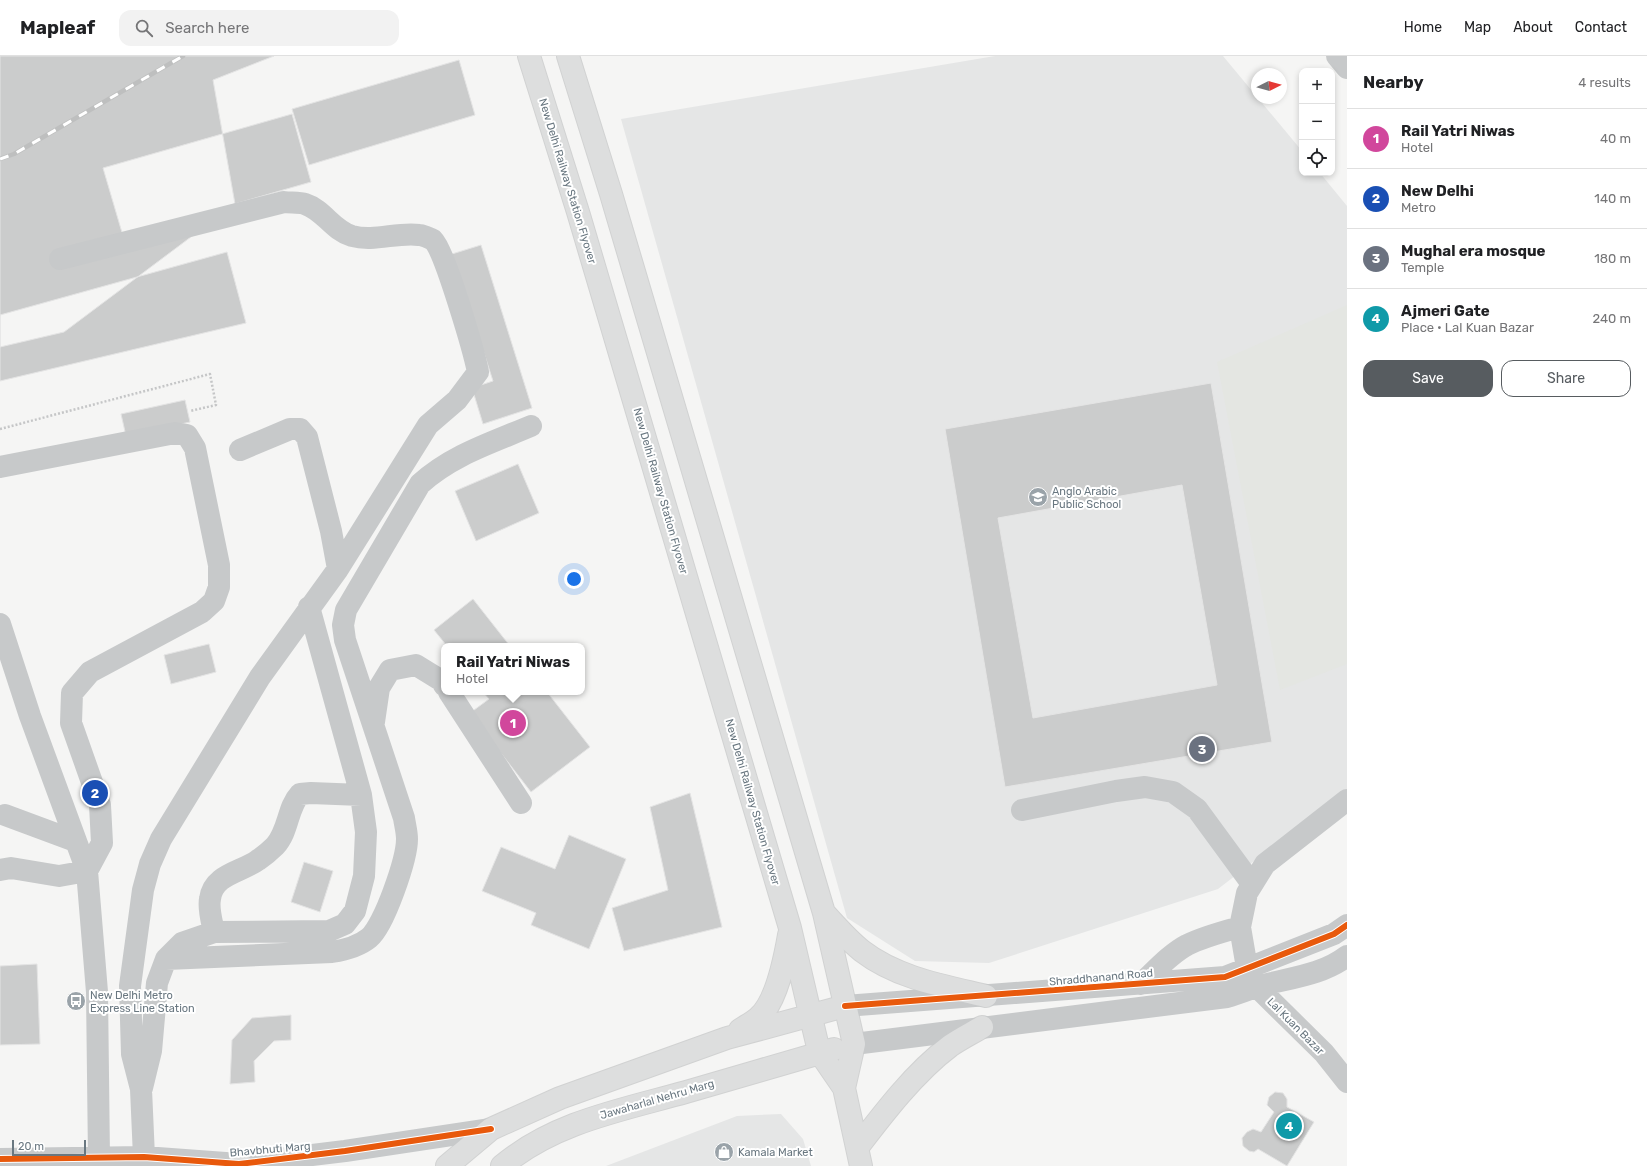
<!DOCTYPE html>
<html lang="en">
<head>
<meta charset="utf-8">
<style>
	:root { --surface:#fff; --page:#f2f2f2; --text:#202124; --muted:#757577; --line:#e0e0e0; --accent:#575c60 }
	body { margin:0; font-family:Rubik,sans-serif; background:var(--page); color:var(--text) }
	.controls { position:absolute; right:12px; top:12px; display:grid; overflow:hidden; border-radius:8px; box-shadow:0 2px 6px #0003 }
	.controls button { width:36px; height:36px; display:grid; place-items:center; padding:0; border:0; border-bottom:1px solid var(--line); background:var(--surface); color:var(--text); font:20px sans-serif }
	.compass { position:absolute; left:1251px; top:12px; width:36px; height:36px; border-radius:50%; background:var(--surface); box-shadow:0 2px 6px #0003; rotate:84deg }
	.scale { position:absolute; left:12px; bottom:10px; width:74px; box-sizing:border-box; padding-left:4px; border:2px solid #697780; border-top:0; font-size:11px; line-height:14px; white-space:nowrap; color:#697780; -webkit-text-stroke:3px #fff; paint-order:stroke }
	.you { position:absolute; left:574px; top:523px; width:14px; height:14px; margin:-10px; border:3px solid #fff; border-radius:50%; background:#1a73e8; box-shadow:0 0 0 6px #1a73e833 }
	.badge { display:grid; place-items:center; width:26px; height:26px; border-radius:50%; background:var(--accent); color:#fff; font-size:13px; font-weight:700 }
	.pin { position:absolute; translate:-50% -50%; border:2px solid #fff; box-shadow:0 1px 4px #0006 }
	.popup { position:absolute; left:441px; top:587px; width:144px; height:52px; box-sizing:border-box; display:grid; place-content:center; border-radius:8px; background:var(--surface); filter:drop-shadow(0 1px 3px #0005); font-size:13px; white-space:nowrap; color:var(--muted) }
	.popup b { font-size:15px; color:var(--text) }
	.popup::after { content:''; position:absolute; left:50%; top:100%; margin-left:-8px; border:8px solid transparent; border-top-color:var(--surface) }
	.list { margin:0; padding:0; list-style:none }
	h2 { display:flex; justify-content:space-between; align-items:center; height:52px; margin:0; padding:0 16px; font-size:17px }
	h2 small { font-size:13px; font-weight:400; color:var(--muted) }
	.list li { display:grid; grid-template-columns:26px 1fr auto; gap:12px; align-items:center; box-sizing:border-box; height:60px; padding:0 16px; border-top:1px solid var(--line) }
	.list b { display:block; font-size:15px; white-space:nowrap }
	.list p { margin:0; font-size:13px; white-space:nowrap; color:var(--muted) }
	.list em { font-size:13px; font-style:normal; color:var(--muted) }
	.actions { display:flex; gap:8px; padding:12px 16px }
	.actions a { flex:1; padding:9px 0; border:1px solid var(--accent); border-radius:12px; text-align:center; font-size:14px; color:var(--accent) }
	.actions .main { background:var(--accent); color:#fff }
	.icon { flex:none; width:22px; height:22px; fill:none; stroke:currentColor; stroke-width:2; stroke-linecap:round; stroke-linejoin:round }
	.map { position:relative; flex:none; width:1347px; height:1110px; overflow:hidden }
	header { display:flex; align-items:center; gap:24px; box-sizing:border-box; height:56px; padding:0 20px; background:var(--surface); border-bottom:1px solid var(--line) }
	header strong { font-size:19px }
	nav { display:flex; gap:22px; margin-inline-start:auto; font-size:14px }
	.search { width:280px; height:36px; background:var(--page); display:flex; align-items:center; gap:10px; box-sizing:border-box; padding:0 14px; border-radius:12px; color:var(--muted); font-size:15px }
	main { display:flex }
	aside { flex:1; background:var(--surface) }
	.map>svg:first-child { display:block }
	.built { fill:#e5e6e6 }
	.green { fill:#e4e6e2 }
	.building { fill:#cbcccc; stroke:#e4e4e4; fill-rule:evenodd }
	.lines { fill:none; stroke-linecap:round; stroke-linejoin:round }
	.major-casing { stroke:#d1d2d2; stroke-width:24 }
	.path { stroke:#c5c6c7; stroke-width:2.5; stroke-dasharray:2 2; stroke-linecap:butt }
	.minor { stroke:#c7c9ca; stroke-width:22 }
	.major { stroke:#dddede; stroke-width:22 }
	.rail-casing { stroke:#bebfbf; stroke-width:4.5 }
	.rail { stroke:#fff; stroke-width:3; stroke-dasharray:9; stroke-linecap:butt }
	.cycleway-casing { stroke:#fff; stroke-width:8 }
	.cycleway { stroke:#e8590c; stroke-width:6 }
	.labels { text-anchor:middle; stroke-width:4; stroke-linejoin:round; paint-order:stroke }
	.street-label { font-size:11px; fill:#697780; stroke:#fff }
	.poi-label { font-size:11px; fill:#697780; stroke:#fff; text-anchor:start }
</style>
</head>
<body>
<header>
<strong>Mapleaf</strong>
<div class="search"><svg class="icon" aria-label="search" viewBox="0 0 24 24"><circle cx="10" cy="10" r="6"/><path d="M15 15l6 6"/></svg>Search here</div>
<nav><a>Home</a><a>Map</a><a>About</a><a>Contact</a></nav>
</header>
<main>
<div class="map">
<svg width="1347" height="1110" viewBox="0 0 1347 1110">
	<rect width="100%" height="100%" fill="#f5f5f4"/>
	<!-- built -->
	<path class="built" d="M 995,0 L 1223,0 L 1302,95 L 1302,117 L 1320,117 L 1347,150 L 1347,733 L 1218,833 L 989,907 L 915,905 L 847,862 L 621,63 Z
		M 781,1058 L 803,1083 L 811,1110 L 606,1110 L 737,1060 Z"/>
	<!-- green -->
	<path class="green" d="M 1347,249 L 1347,608 L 1280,634 L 1217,306 Z"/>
	<!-- building -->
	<path class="building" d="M 0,0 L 274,0 L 213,24 L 235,148 L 64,276 L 0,291 Z
		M 459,4 L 475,59 L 309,109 L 292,53 Z
		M 292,58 L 311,126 L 123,180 L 103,112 Z
		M 481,189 L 532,352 L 483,368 L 472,332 L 493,325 L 452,198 Z
		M 227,196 L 246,267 L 0,325 L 0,259 Z
		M 1211,327 L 1272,686 L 1005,731 L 945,373 ZM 1182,429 L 1217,629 L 1033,662 L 998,462 Z
		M 185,344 L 190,366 L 126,380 L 121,358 Z
		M 518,408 L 539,457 L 476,485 L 455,435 Z
		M 473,543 L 510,590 L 447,590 L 434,574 Z
		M 209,588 L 216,616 L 171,628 L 164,599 Z
		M 483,636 L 547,636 L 590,691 L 531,736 L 470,657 L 489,643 Z
		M 690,737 L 722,871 L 624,895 L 612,852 L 668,834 L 650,751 Z
		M 569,779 L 626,803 L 589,893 L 531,869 L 536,857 L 482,835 L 501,791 L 555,813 Z
		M 304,806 L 333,815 L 320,856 L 291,846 Z
		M 37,908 L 40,988 L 0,989 L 0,910 Z
		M 291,959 L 291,984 L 274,985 L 254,1005 L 255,1026 L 230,1028 L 232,984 L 252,962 Z
		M 1275,1036 L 1283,1037 L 1287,1043 L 1287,1051 L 1314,1066 L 1287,1110 L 1258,1093 L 1254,1096 L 1249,1095 L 1243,1090 L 1242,1082 L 1247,1076 L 1253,1073 L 1261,1076 L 1274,1056 L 1267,1049 L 1269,1041 Z"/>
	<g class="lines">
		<defs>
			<path id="major" d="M 529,0 L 578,156 L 790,872 L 817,987 L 820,997 L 844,1032 L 861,1110
				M 568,0 L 611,138 L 824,857 L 854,988 L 844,1032
				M 825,858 C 837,871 848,884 862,895 C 897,922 944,930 986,940
				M 740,974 C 746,970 753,966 758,962 C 777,946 785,902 789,879
				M 857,1092 C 883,1058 915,1016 950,990 C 960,983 972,977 982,971
				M 239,1108 L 242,1110
				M 447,1110 L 491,1073 L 560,1042 L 727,982 L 845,950
				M 502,1110 C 554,1066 622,1054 686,1036 C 735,1022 785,1007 834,993"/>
		</defs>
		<!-- major casing -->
		<use href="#major" class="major-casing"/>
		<!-- path -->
		<path class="path" d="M 0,373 L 210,318 L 216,349 L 190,355"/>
		<!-- minor -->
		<path class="minor" d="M 1337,0 L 1347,12
			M 60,203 L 284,146 C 290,147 299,146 305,148 C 324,154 332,174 352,180 C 374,186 397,176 419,179 C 422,179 430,182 433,184 C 445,195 474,296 478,316 L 457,344 L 428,369 L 338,513 L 260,621 L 161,783 L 150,808 L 143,834 L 130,930 L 132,998 L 141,1033 L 144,1101
			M 240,394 L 290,373 L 300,373 L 307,381 L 331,475 L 338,513
			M 0,411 L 175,377 L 187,379 L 195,392 L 219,509 L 219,531 L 214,545 L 202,556 L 90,616 L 72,637 L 71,667 L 100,749 L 102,787 L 87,815 L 59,820 L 11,812 L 0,814
			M 0,568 L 30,660 L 87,815 L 97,936 L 99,1102
			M 449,636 L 521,747
			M 374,666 L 379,632 L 390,614 L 416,609 L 442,625 L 444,629
			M 1347,744 L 1265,808 L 1247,837 L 1240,871 L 1247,912 L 1257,931 L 1324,997 L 1347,1026
			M 1022,754 L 1116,735 L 1145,731 L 1173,736 L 1197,753 L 1252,828
			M 5,759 L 75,785
			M 214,876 C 212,866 208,853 210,843 C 213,818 242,816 258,804 C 264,800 270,795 275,790 C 289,775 287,752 300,738 L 311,737 L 361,739
			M 166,903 L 332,896 C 345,894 358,891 369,882 C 384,870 407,803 407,783 C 407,776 405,769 404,762 L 345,584 L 343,569 L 346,554 L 420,428 C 452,399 491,387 531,370
			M 1141,928 C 1155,915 1170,898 1187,889 C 1203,881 1222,876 1240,871
			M 845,950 L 1225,921 L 1334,878 L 1347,869
			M 854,988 L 1227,941 C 1237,938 1247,934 1256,931 C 1287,922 1321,920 1347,900
			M 142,1032 L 151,995 L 157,927 L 166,903 L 182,887 L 214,876 L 329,875 L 345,868 L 355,855 L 364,820 L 366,776 L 361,739 L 309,551
			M 0,1103 L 144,1101 L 239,1108 L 345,1095 L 491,1073"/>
		<!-- major -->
		<use href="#major" class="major"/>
		<defs>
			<path id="rail" d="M 0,103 L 14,98 L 183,0"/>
		</defs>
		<!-- rail casing -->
		<use href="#rail" class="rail-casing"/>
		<!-- rail -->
		<use href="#rail" class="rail"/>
		<defs>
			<path id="cycleway" d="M 845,950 L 1225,921 L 1334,878 L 1347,869
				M 0,1103 L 144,1101 L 239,1108 L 345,1095 L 491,1073"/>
		</defs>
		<!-- cycleway casing -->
		<use href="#cycleway" class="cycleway-casing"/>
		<!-- cycleway -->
		<use href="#cycleway" class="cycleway"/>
	</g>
	<!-- icons -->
	<defs>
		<symbol id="school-disc" viewBox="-11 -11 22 22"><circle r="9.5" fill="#9aa3a9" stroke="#fff"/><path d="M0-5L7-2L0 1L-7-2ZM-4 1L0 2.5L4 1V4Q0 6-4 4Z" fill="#fff"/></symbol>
		<symbol id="bus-disc" viewBox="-11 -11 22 22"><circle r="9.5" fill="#9aa3a9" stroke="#fff"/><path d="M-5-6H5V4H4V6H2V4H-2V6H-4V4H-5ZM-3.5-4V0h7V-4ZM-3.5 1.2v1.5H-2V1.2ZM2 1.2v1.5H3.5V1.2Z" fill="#fff"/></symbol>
		<symbol id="shop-disc" viewBox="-11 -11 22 22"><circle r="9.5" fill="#9aa3a9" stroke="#fff"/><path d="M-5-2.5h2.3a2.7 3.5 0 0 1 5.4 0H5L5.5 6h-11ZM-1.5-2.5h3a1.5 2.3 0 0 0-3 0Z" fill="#fff"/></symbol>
	</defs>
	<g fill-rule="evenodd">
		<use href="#school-disc" x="1027" y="430" width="22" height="22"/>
		<use href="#bus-disc" x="65" y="934" width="22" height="22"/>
		<use href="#shop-disc" x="713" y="1085" width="22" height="22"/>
	</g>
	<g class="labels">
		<!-- street labels -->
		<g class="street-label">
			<text transform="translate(568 125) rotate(73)" y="4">New Delhi Railway Station Flyover</text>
			<text transform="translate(661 435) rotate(74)" y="4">New Delhi Railway Station Flyover</text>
			<text transform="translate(753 746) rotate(74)" y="4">New Delhi Railway Station Flyover</text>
			<text transform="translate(1101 921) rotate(-5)" y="4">Shraddhanand Road</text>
			<text transform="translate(1296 970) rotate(45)" y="4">Lal Kuan Bazar</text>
			<text transform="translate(657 1043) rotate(-16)" y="4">Jawaharlal Nehru Marg</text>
			<text transform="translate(270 1093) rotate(-5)" y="4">Bhavbhuti Marg</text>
		</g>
		<!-- poi labels -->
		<g class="poi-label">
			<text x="1052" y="439">Anglo Arabic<tspan x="1052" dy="13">Public School</tspan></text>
			<text x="90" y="943">New Delhi Metro<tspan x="90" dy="13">Express Line Station</tspan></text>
			<text x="738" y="1100">Kamala Market</text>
		</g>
	</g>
</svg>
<div class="controls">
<button>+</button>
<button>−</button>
<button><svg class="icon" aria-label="locate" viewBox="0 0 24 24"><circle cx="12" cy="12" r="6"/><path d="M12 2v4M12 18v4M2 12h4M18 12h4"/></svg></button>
</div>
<svg class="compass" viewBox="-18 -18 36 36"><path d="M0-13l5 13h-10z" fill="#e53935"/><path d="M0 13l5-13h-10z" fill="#757577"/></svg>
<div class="scale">20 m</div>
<div class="you"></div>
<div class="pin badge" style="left:513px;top:667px;background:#d1479c">1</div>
<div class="popup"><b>Rail Yatri Niwas</b>Hotel</div>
<div class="pin badge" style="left:95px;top:737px;background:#1a4fb4">2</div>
<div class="pin badge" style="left:1202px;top:693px;background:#6b7280">3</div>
<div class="pin badge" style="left:1289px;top:1070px;background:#0f9aa8">4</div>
</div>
<aside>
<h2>Nearby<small>4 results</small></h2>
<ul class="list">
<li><span class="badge" style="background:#d1479c">1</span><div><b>Rail Yatri Niwas</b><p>Hotel</p></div><em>40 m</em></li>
<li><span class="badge" style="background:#1a4fb4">2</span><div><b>New Delhi</b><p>Metro</p></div><em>140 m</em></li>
<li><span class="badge" style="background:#6b7280">3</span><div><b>Mughal era mosque</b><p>Temple</p></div><em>180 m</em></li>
<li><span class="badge" style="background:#0f9aa8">4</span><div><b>Ajmeri Gate</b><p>Place · Lal Kuan Bazar</p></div><em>240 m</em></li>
</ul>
<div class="actions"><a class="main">Save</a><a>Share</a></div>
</aside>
</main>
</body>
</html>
